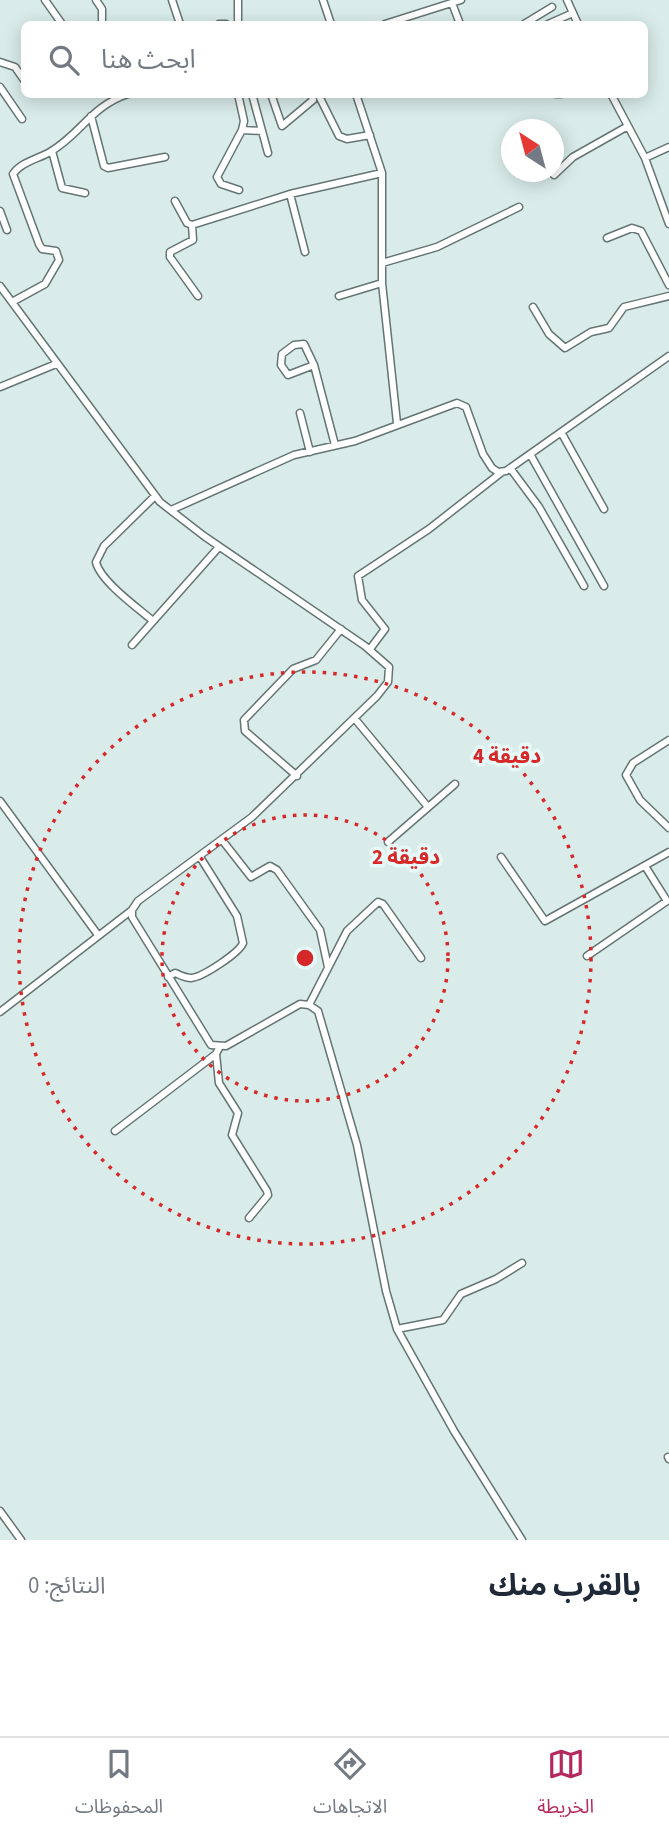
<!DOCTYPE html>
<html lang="ar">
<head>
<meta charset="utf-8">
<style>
	:root { --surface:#fff; --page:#f6f6f7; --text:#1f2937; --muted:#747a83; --line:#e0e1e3; --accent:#b5285d }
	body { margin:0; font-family:"Source Sans 3","Noto Sans Arabic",sans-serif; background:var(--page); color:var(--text); direction:rtl }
	.compass { position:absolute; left:501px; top:119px; width:63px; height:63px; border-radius:50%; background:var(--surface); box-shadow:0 4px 18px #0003; rotate:324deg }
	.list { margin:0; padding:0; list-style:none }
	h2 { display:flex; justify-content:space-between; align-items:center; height:91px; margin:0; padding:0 28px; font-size:30px }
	h2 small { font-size:23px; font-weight:400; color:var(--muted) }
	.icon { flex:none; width:38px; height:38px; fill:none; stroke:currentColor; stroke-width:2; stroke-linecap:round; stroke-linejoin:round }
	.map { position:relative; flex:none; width:669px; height:1540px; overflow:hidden; direction:ltr }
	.search { position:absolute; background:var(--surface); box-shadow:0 4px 18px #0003; left:21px; right:21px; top:21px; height:77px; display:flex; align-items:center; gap:18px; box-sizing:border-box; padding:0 24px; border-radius:10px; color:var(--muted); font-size:26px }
	.sheet { height:196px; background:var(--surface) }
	nav { display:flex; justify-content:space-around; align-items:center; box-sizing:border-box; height:98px; border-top:2px solid var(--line); background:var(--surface); font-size:19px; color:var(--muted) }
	nav a { display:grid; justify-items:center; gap:4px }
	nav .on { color:var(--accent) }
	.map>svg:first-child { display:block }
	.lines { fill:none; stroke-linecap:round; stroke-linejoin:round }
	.minor-casing { stroke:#647573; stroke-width:9 }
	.minor { stroke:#fff; stroke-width:6 }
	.ring { fill:none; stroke:#d62828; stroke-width:3.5; stroke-dasharray:3.5 7 }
	.centre { fill:#d62828; stroke:#e6f9f8; stroke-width:3.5 }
	.ring-label { font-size:21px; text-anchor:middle; font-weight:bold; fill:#d62828; stroke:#e6f9f8; stroke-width:7; stroke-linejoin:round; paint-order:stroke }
</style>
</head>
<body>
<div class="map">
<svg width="669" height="1540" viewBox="0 0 669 1540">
	<rect width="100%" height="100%" fill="#d9ecea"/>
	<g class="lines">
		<defs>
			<path id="minor" d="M 45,0 L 62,24
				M 96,0 L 102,9 L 102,24
				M 172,0 L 180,24
				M 323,0 L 331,24
				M 567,0 L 578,24
				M 452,3 L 460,24
				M 219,24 L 226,24
				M 238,24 L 238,0
				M 385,24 L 461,0
				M 524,24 L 552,7
				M 548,24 L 573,13
				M 0,62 L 15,67 L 24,80
				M 0,87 L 22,119
				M 238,94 L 244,121 L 242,130 L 217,177 L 221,184 L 239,190
				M 252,94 L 268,153
				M 271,94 L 282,126 L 313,100 L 311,94
				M 318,94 L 339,136 L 347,139 L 370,135
				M 356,94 L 382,173 L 382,283 L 397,423
				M 556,94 L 561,94
				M 611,94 L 645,158 L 669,224
				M 91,116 L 104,166 L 108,168 L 165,157
				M 242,130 L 262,131
				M 52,151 L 62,188 L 85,193
				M 645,158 L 669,147
				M 554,175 L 573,157 L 628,126
				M 290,194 L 305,252
				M 175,201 L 187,223 L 192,225 L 290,194 L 382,173
				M 0,211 L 7,230
				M 192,225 L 193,240 L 170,252 L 170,257 L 198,296
				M 607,238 L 632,228 L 641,231 L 669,285
				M 382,263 L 437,247 L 519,207
				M 0,286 L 160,502 L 204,536 L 365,646 L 389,667 L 388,682 L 377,696 L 252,817 L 138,901 L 132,910 L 132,917 L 211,1045 L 226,1046 L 300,1004 L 309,1005 L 318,1011 L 357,1145 L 386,1291 L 397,1329 L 454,1431 L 522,1540
				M 339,296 L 382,283
				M 12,302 L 45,284 L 59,260 L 56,251 L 42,249 L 39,244 L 13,174 C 21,162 38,159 50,152 C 81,134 91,106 128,94
				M 533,307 L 549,334 L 565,348 L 591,332 L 609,328 L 624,307 L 669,296
				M 314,365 L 288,375 L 281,365 L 282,354 L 294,345 L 304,344 L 314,365 L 335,445
				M 0,387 L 56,364
				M 300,413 L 310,452
				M 561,432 L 604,509
				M 530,454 L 604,586
				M 510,468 L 539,507 L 584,586
				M 171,510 L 294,455 L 355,441 L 457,403 L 466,407 L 483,454 L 492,468 L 498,472 L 506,471 L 669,356
				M 153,621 C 138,608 100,581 96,562 L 104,546 L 155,496
				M 132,645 L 219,547
				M 370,649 L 385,629 L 362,600 L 358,576 L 429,529 L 502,472
				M 355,719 L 428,807
				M 669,740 L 633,763 L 626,775 L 640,800 L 669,828
				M 297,776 L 245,731 L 244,720 L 293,669 L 316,660 L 341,629
				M 0,801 L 98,935
				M 222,840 L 251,877 L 270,866 L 277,870 L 320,930 L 328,967
				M 388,842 L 455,784
				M 501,857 L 545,921 L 669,852
				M 587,956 L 667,901 L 645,866
				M 168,977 L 175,973 C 180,975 185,978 191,978 C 203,977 239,953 243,943 L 237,916 L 200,857
				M 309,1005 L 347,931 L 378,902 L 383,904 L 421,958
				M 0,1012 L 132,910
				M 219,1048 L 216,1054 L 219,1083 L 238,1113 L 232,1135 L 267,1191 L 268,1195 L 249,1218
				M 115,1131 L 216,1054
				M 397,1329 L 443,1320 L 461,1294 L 496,1279 L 522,1263
				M 668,1457 L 669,1459
				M 0,1511 L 21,1540"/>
		</defs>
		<!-- minor casing -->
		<use href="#minor" class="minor-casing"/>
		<!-- minor -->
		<use href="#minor" class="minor"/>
	</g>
	<!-- distance rings -->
	<g class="ring">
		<circle cx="305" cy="958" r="143"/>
		<circle cx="305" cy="958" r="286"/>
	</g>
	<circle cx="305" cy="958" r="10" class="centre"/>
	<g class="ring-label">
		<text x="507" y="763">4 دقيقة</text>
		<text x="406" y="864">2 دقيقة</text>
	</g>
</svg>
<svg class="compass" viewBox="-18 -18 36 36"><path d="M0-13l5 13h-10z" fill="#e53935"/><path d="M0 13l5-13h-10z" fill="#747a83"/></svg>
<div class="search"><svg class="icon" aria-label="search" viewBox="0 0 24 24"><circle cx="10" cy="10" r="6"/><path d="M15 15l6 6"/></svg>ابحث هنا</div>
</div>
<section class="sheet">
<h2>بالقرب منك<small>النتائج: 0</small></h2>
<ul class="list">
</ul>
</section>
<nav>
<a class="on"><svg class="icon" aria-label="map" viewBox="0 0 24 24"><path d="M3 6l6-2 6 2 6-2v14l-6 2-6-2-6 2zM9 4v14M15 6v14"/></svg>الخريطة</a>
<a><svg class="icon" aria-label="directions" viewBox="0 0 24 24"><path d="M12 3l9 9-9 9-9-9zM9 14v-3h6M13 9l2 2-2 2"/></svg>الاتجاهات</a>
<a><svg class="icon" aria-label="saved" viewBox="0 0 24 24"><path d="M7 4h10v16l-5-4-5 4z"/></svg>المحفوظات</a>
</nav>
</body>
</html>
